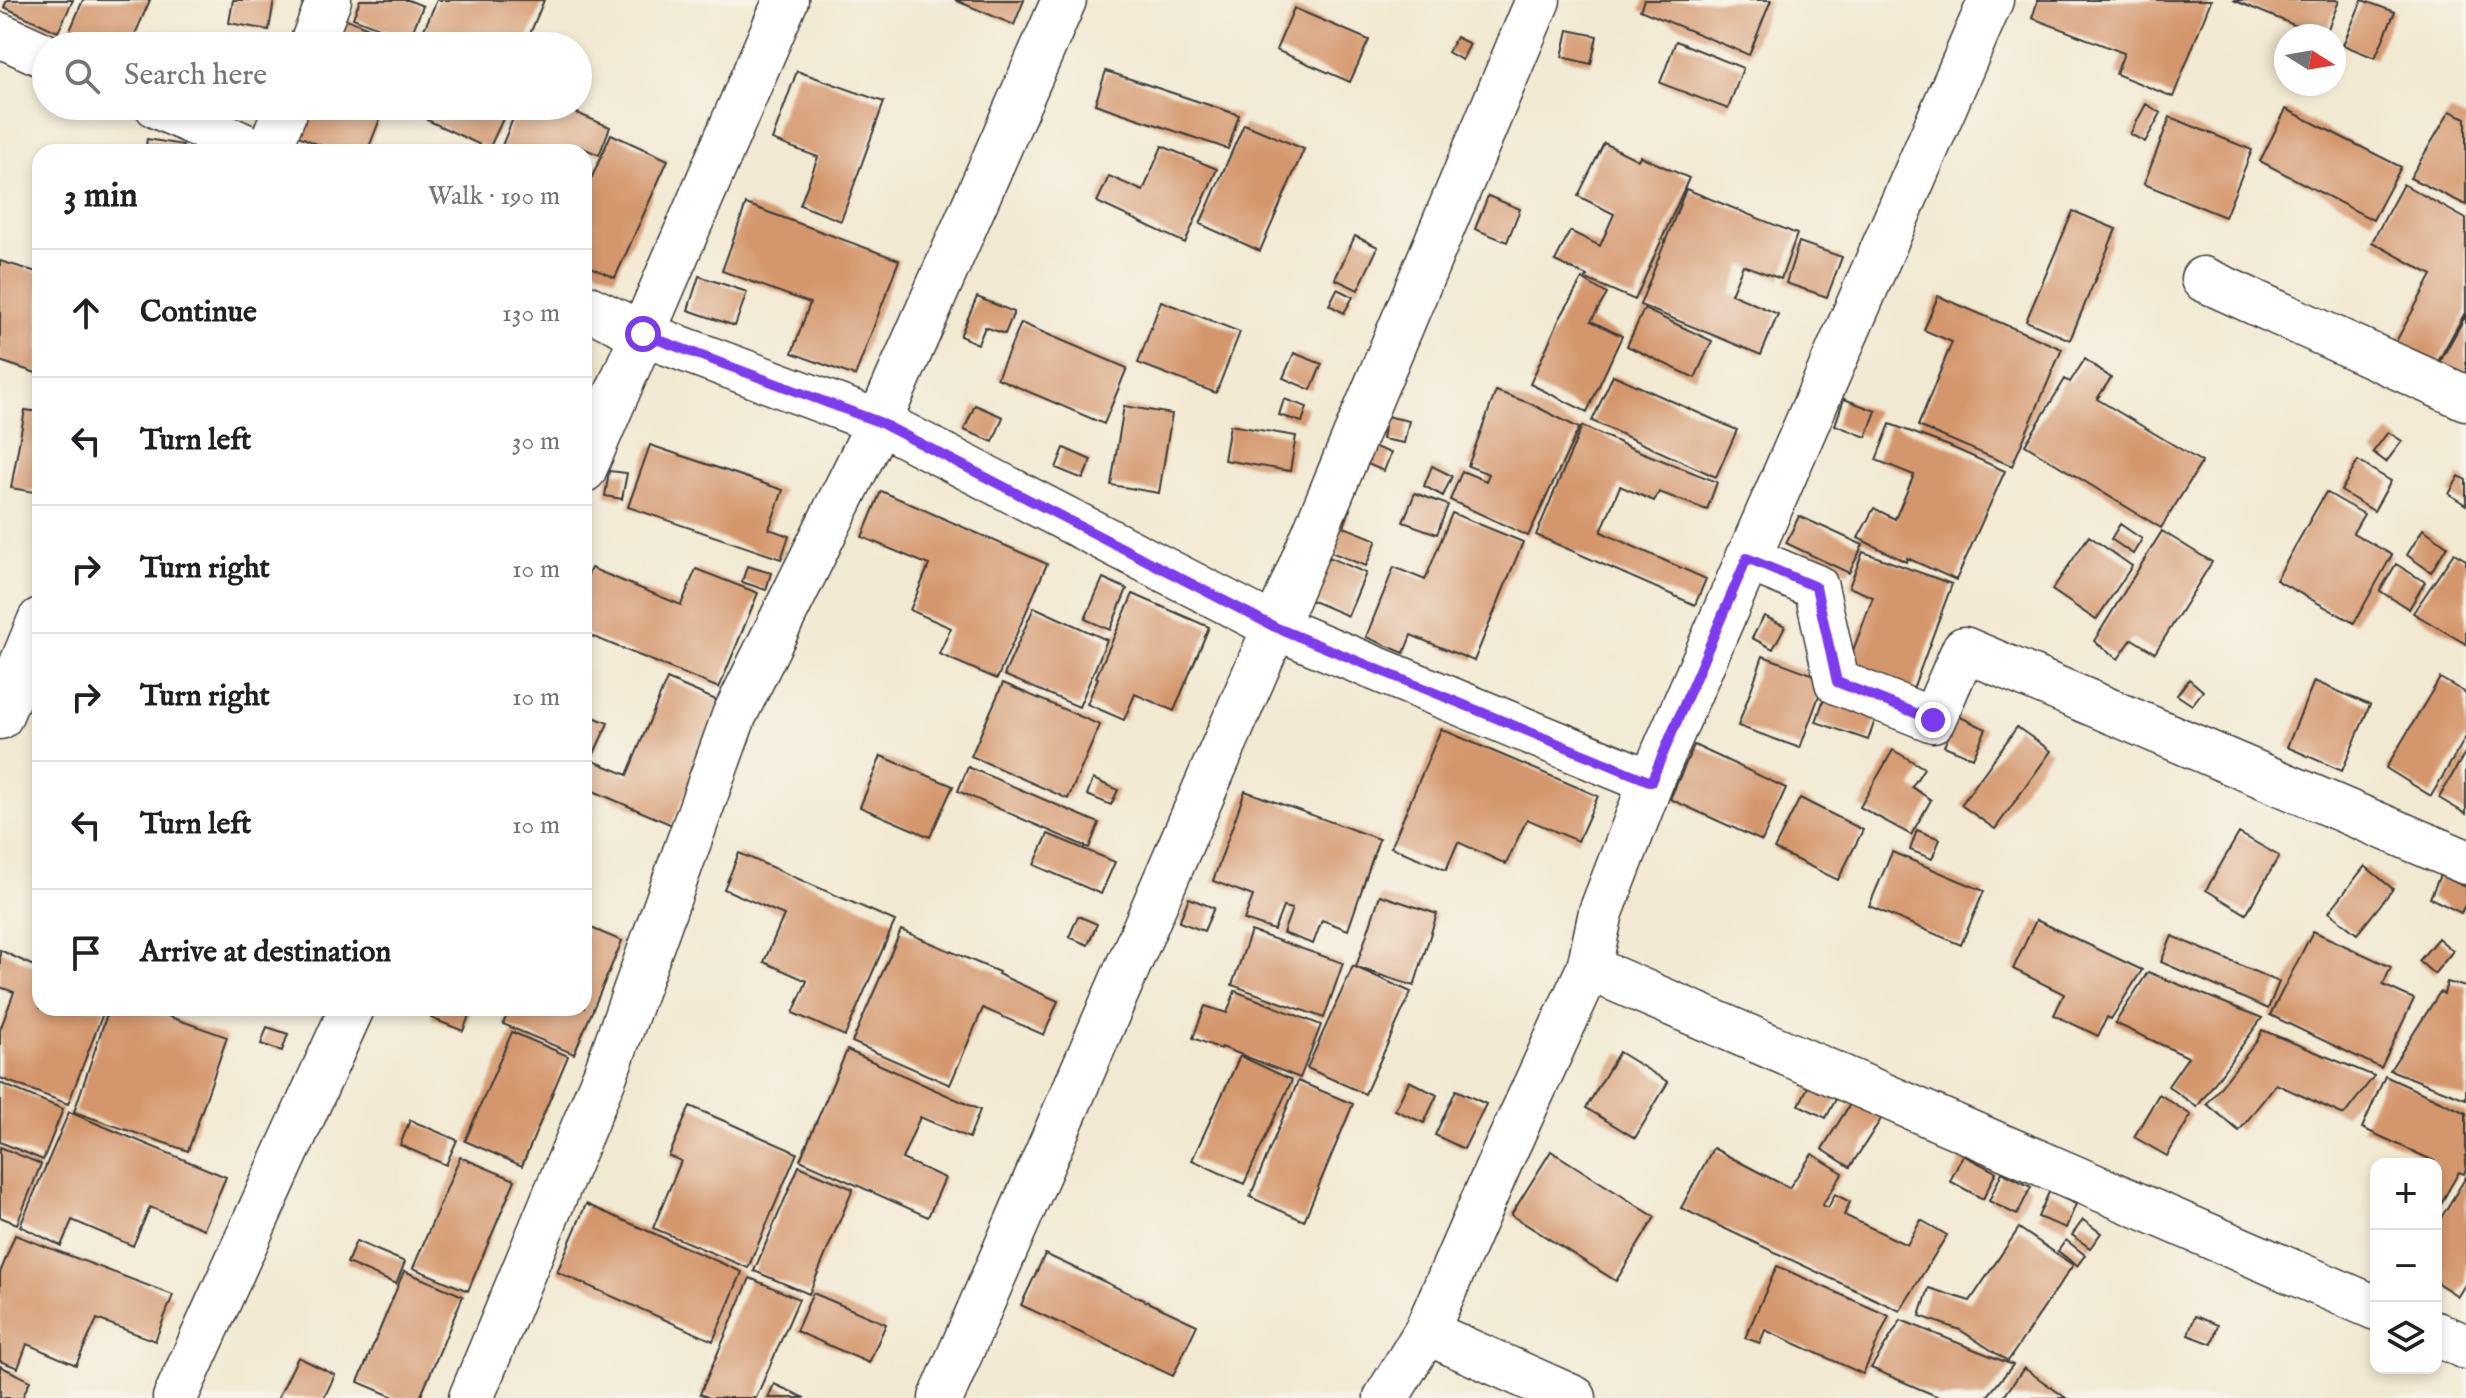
<!DOCTYPE html>
<html lang="en">
<head>
<meta charset="utf-8">
<style>
	:root { --surface:#fff; --page:#f2f2f2; --text:#202124; --muted:#757577; --line:#e0e0e0 }
	body { margin:0; font-family:"IM FELL English",serif; background:var(--page); color:var(--text) }
	.controls { position:absolute; right:24px; bottom:24px; display:grid; overflow:hidden; border-radius:16px; box-shadow:0 4px 12px #0003 }
	.controls button { width:72px; height:72px; display:grid; place-items:center; padding:0; border:0; border-bottom:2px solid var(--line); background:var(--surface); color:var(--text); font:40px sans-serif }
	.compass { position:absolute; left:2274px; top:24px; width:72px; height:72px; border-radius:50%; background:var(--surface); box-shadow:0 4px 12px #0003; rotate:101deg }
	.stop { position:absolute; width:24px; height:24px; margin:-18px; border:6px solid #7c3aed; border-radius:50%; background:#fff }
	.stop.end { background:#7c3aed; border-color:#fff; box-shadow:0 2px 8px #0008 }
	.list { margin:0; padding:0; list-style:none }
	h2 { display:flex; justify-content:space-between; align-items:center; height:104px; margin:0; padding:0 32px; font-size:34px }
	h2 small { font-size:26px; font-weight:400; color:var(--muted) }
	.list li { display:grid; grid-template-columns:52px 1fr auto; gap:24px; align-items:center; box-sizing:border-box; height:128px; padding:0 32px; border-top:2px solid var(--line) }
	.list b { display:block; font-size:30px; white-space:nowrap }
	.list em { font-size:26px; font-style:normal; color:var(--muted) }
	.icon { flex:none; width:44px; height:44px; fill:none; stroke:currentColor; stroke-width:2; stroke-linecap:round; stroke-linejoin:round }
	.map { position:relative; flex:none; width:2466px; height:1398px; overflow:hidden }
	.search { position:absolute; background:var(--surface); box-shadow:0 4px 12px #0003; left:32px; top:32px; width:560px; height:88px; display:flex; align-items:center; gap:20px; box-sizing:border-box; padding:0 28px; border-radius:44px; color:var(--muted); font-size:30px }
	.panel { position:absolute; background:var(--surface); box-shadow:0 4px 12px #0003; left:32px; top:144px; width:560px; height:872px; border-radius:24px }
	.map>svg:first-child { display:block }
	.building { fill:#d4976d }
	.lines { fill:none; stroke-linecap:round; stroke-linejoin:round }
	.minor-casing { stroke:#3c3b37; stroke-width:47 }
	.minor { stroke:#fff; stroke-width:44 }
	.route { stroke:#7c3aed; stroke-width:10 }
</style>
</head>
<body>
<div class="map">
<svg width="2466" height="1398" viewBox="0 0 2466 1398">
	<rect width="100%" height="100%" fill="#f7f3e8"/>
	<filter id="ink" filterUnits="userSpaceOnUse"><feTurbulence type="fractalNoise" baseFrequency=".0125" numOctaves="2"/><feDisplacementMap in="SourceGraphic" scale="16" xChannelSelector="R" yChannelSelector="G"/><feConvolveMatrix kernelMatrix="1 2 1 2 8 2 1 2 1" color-interpolation-filters="sRGB"/></filter>
	<filter id="wash" filterUnits="userSpaceOnUse"><feTurbulence type="fractalNoise" baseFrequency=".006" numOctaves="4" result="noise"/><feDisplacementMap in="SourceGraphic" scale="32" xChannelSelector="R" yChannelSelector="G"/><feGaussianBlur stdDeviation="1.8" result="paint"/><feColorMatrix in="noise" values="0 0 0 0 0 0 0 0 0 0 0 0 0 0 0 0 0 1.4 0 .05"/><feComposite in="paint" operator="in"/></filter>
	<g filter="url(#wash)">
		<rect width="100%" height="100%" fill="#f2e9d2"/>
		<g id="blocks">
			<!-- building -->
			<path class="building" d="M 7,0 L 73,0 L 58,32 L 4,7 Z
				M 83,0 L 150,0 L 130,46 L 100,46 L 69,33 Z
				M 233,0 L 274,0 L 269,30 L 229,23 Z
				M 360,0 L 408,0 L 423,6 L 409,40 L 353,18 Z
				M 437,0 L 544,0 L 525,46 L 420,46 L 417,45 Z
				M 955,0 L 1024,0 L 1014,25 Z
				M 1644,0 L 1771,0 L 1749,55 L 1640,10 Z
				M 2038,0 L 2211,0 L 2173,97 L 2116,74 L 2124,53 L 2032,18 Z
				M 2233,0 L 2336,0 L 2339,1 L 2325,36 L 2321,36 Z
				M 2362,0 L 2395,12 L 2375,58 L 2343,45 Z
				M 1294,8 L 1369,40 L 1350,82 L 1276,50 Z
				M 344,18 L 412,46 L 332,46 Z
				M 1568,30 L 1597,36 L 1591,64 L 1562,57 Z
				M 1456,37 L 1470,44 L 1462,60 L 1448,52 Z
				M 1676,41 L 1743,68 L 1728,109 L 1660,83 Z
				M 797,71 L 884,102 L 841,221 L 800,205 L 818,157 L 772,140 Z
				M 1106,71 L 1239,115 L 1228,149 L 1095,104 Z
				M 2146,104 L 2161,113 L 2145,142 L 2130,134 Z
				M 308,106 L 385,106 L 367,152 L 336,152 L 296,135 Z
				M 434,106 L 509,106 L 489,149 L 427,120 Z
				M 518,106 L 560,106 L 610,127 L 599,155 L 579,146 L 577,152 L 511,152 L 501,148 Z
				M 2286,109 L 2401,167 L 2373,220 L 2260,161 Z
				M 2450,111 L 2466,118 L 2466,205 L 2410,178 Z
				M 2170,117 L 2252,150 L 2225,217 L 2144,184 Z
				M 1244,124 L 1304,149 L 1260,251 L 1200,224 Z
				M 611,134 L 668,160 L 615,278 L 584,264 L 584,195 Z
				M 147,139 L 183,145 L 181,152 L 145,152 Z
				M 1604,143 L 1638,160 L 1640,156 L 1689,178 L 1635,300 L 1586,279 L 1587,276 L 1555,261 L 1570,231 L 1600,246 L 1614,214 L 1578,196 Z
				M 1162,146 L 1217,169 L 1185,243 L 1097,202 L 1109,176 L 1143,191 Z
				M 2403,184 L 2466,219 L 2466,311 L 2433,371 L 2392,349 L 2432,275 L 2372,242 Z
				M 1686,189 L 1797,234 L 1781,279 L 1743,265 L 1731,294 L 1778,314 L 1761,355 L 1640,305 Z
				M 1488,196 L 1520,209 L 1507,242 L 1475,229 Z
				M 746,204 L 899,260 L 855,376 L 792,353 L 810,303 L 722,271 Z
				M 2073,211 L 2116,229 L 2070,340 L 2026,321 Z
				M 1355,236 L 1378,247 L 1358,290 L 1335,279 Z
				M 1799,242 L 1842,257 L 1827,297 L 1786,283 Z
				M 0,261 L 40,273 L 39,374 L 0,361 Z
				M 699,276 L 747,292 L 735,326 L 688,310 Z
				M 1582,279 L 1607,294 L 1591,321 L 1622,336 L 1587,412 L 1530,384 L 1559,320 Z
				M 1337,289 L 1353,297 L 1344,313 L 1329,305 Z
				M 1938,296 L 2062,349 L 2012,466 L 1918,426 L 1952,342 L 1924,330 Z
				M 977,297 L 1014,312 L 1005,334 L 985,327 L 978,344 L 960,336 Z
				M 1161,301 L 1240,332 L 1216,393 L 1138,363 Z
				M 1644,309 L 1712,341 L 1695,378 L 1627,346 Z
				M 2466,315 L 2466,380 L 2436,369 Z
				M 1021,323 L 1127,368 L 1104,424 L 997,378 Z
				M 1294,353 L 1322,364 L 1311,390 L 1283,378 Z
				M 2085,359 L 2111,378 L 2097,399 L 2202,462 L 2161,528 L 2025,445 L 2065,379 L 2070,382 Z
				M 1613,375 L 1737,430 L 1716,477 L 1592,421 Z
				M 1496,391 L 1529,403 L 1579,428 L 1528,536 L 1450,500 L 1462,471 L 1486,481 L 1489,474 L 1468,466 Z
				M 1284,399 L 1307,407 L 1302,422 L 1279,415 Z
				M 1844,399 L 1876,411 L 1866,437 L 1835,425 Z
				M 975,405 L 1003,417 L 993,442 L 964,430 Z
				M 1124,406 L 1172,414 L 1159,493 L 1111,485 Z
				M 25,410 L 40,412 L 40,493 L 11,488 Z
				M 1386,416 L 1409,421 L 1404,443 L 1382,439 Z
				M 1890,424 L 1949,446 L 2005,471 L 1956,580 L 1907,558 L 1906,562 L 1858,538 L 1874,508 L 1895,519 L 1914,475 L 1876,460 Z
				M 1230,425 L 1296,436 L 1290,471 L 1224,460 Z
				M 1582,426 L 1636,450 L 1717,482 L 1707,510 L 1659,492 L 1654,501 L 1620,486 L 1601,532 L 1706,579 L 1695,605 L 1536,535 Z
				M 2388,432 L 2402,441 L 2386,462 L 2373,452 Z
				M 650,445 L 783,490 L 769,529 L 789,536 L 781,559 L 628,507 Z
				M 1372,446 L 1391,453 L 1384,471 L 1365,463 Z
				M 1064,448 L 1091,460 L 1083,479 L 1056,468 Z
				M 2358,461 L 2391,481 L 2374,511 L 2341,491 Z
				M 1432,466 L 1452,476 L 1443,496 L 1424,486 Z
				M 609,471 L 627,473 L 622,499 L 605,496 Z
				M 2459,476 L 2466,480 L 2466,505 L 2449,494 Z
				M 881,491 L 1047,564 L 997,679 L 939,654 L 951,628 L 910,610 L 929,565 L 862,537 Z
				M 2326,492 L 2364,514 L 2353,533 L 2392,555 L 2354,623 L 2276,580 Z
				M 1415,493 L 1448,505 L 1437,534 L 1403,522 Z
				M 1334,502 L 1350,509 L 1344,527 L 1377,540 L 1366,566 L 1313,545 Z
				M 1452,513 L 1523,542 L 1474,661 L 1411,635 L 1404,653 L 1366,637 L 1394,567 L 1425,580 Z
				M 1799,516 L 1863,545 L 1849,573 L 1786,543 Z
				M 2120,524 L 2142,539 L 2133,554 L 2111,539 Z
				M 2423,529 L 2447,546 L 2431,572 L 2407,555 Z
				M 2162,531 L 2212,562 L 2155,653 L 2132,639 L 2118,659 L 2094,641 Z
				M 2089,536 L 2132,566 L 2096,620 L 2052,590 Z
				M 1863,552 L 1952,584 L 1907,705 L 1842,680 L 1873,597 L 1849,587 Z
				M 2454,553 L 2466,560 L 2466,644 L 2413,613 Z
				M 1326,556 L 1366,573 L 1348,616 L 1308,599 Z
				M 2396,564 L 2425,582 L 2409,609 L 2380,591 Z
				M 747,566 L 771,573 L 766,590 L 742,582 Z
				M 591,568 L 681,605 L 696,569 L 758,593 L 719,688 L 584,633 L 584,583 Z
				M 1103,578 L 1127,589 L 1110,630 L 1085,619 Z
				M 1133,594 L 1209,627 L 1174,711 L 1135,694 L 1124,720 L 1087,704 L 1098,678 L 1096,677 Z
				M 1034,607 L 1107,640 L 1079,707 L 1004,675 Z
				M 1764,616 L 1785,626 L 1773,649 L 1752,638 Z
				M 1763,656 L 1825,679 L 1800,748 L 1738,726 Z
				M 2440,678 L 2466,693 L 2466,737 L 2431,796 L 2386,768 Z
				M 667,679 L 723,703 L 672,825 L 584,787 L 584,713 L 608,723 L 591,760 L 627,775 Z
				M 2189,679 L 2203,691 L 2192,705 L 2177,695 Z
				M 2314,681 L 2370,705 L 2342,771 L 2287,747 Z
				M 1003,683 L 1100,725 L 1068,799 L 971,756 Z
				M 1829,684 L 1881,703 L 1868,740 L 1816,722 Z
				M 1958,716 L 1986,729 L 1973,758 L 1944,746 Z
				M 2017,727 L 2051,751 L 1995,829 L 1961,805 Z
				M 1441,729 L 1598,796 L 1578,841 L 1527,819 L 1506,864 L 1458,842 L 1446,870 L 1391,847 Z
				M 1694,745 L 1786,788 L 1762,841 L 1670,799 Z
				M 1893,750 L 1924,768 L 1912,787 L 1931,800 L 1911,835 L 1860,807 Z
				M 2466,751 L 2466,814 L 2439,798 Z
				M 881,756 L 953,786 L 930,837 L 860,807 Z
				M 968,767 L 1099,823 L 1089,848 L 958,791 Z
				M 1093,779 L 1118,790 L 1111,805 L 1087,795 Z
				M 1245,791 L 1379,839 L 1348,930 L 1322,920 L 1313,944 L 1283,933 L 1292,909 L 1283,907 L 1274,930 L 1244,920 L 1253,896 L 1213,881 Z
				M 1800,798 L 1863,830 L 1838,880 L 1774,849 Z
				M 1917,830 L 1940,839 L 1932,859 L 1910,850 Z
				M 2239,833 L 2279,856 L 2246,914 L 2206,890 Z
				M 1048,834 L 1115,862 L 1101,894 L 1034,865 Z
				M 1892,852 L 1984,891 L 1961,945 L 1869,906 Z
				M 739,853 L 895,921 L 845,1036 L 793,1013 L 807,981 L 764,962 L 784,915 L 724,889 Z
				M 2365,866 L 2393,889 L 2357,934 L 2329,912 Z
				M 2440,875 L 2466,887 L 2466,903 L 2461,913 L 2430,898 Z
				M 1380,895 L 1437,914 L 1414,986 L 1356,967 Z
				M 1189,898 L 1214,908 L 1204,931 L 1179,922 Z
				M 1078,916 L 1097,924 L 1088,945 L 1069,937 Z
				M 2036,920 L 2142,970 L 2111,1019 L 2107,1017 L 2098,1036 L 2054,1015 L 2064,994 L 2013,969 Z
				M 584,925 L 622,941 L 574,1054 L 503,1024 L 510,1008 L 584,1008 Z
				M 901,930 L 999,972 L 998,974 L 1058,1001 L 1044,1035 L 983,1008 L 950,1085 L 852,1042 Z
				M 1251,931 L 1343,963 L 1324,1018 L 1232,985 Z
				M 2313,931 L 2391,967 L 2383,985 L 2414,999 L 2381,1068 L 2270,1015 Z
				M 2172,936 L 2279,982 L 2268,1009 L 2161,962 Z
				M 2438,938 L 2453,951 L 2434,974 L 2419,961 Z
				M 0,950 L 40,969 L 40,1008 L 105,1008 L 68,1104 L 0,1078 L 0,1030 L 14,992 L 0,987 Z
				M 1353,966 L 1411,992 L 1365,1094 L 1307,1068 Z
				M 2148,972 L 2262,1018 L 2197,1107 L 2168,1086 L 2188,1057 L 2115,1023 Z
				M 2447,982 L 2466,987 L 2466,1099 L 2390,1070 L 2440,992 L 2444,994 Z
				M 1235,991 L 1321,1025 L 1300,1078 L 1222,1047 L 1221,1049 L 1193,1038 L 1205,1006 L 1227,1013 Z
				M 109,1008 L 145,1008 L 227,1037 L 188,1151 L 74,1112 Z
				M 435,1008 L 472,1008 L 463,1031 L 431,1018 Z
				M 267,1027 L 288,1034 L 282,1051 L 261,1044 Z
				M 2262,1030 L 2374,1076 L 2344,1115 L 2276,1084 L 2239,1131 L 2207,1104 L 2257,1041 Z
				M 512,1032 L 568,1056 L 522,1166 L 465,1141 Z
				M 847,1050 L 980,1110 L 969,1138 L 920,1117 L 902,1159 L 945,1178 L 928,1217 L 800,1160 Z
				M 1619,1052 L 1668,1082 L 1635,1138 L 1586,1108 Z
				M 1240,1056 L 1292,1080 L 1244,1184 L 1192,1160 Z
				M 2385,1076 L 2466,1113 L 2466,1169 L 2464,1174 L 2459,1172 L 2436,1212 L 2436,1164 L 2432,1164 L 2434,1161 L 2362,1128 Z
				M 1298,1081 L 1353,1104 L 1304,1221 L 1250,1197 Z
				M 1409,1081 L 1437,1095 L 1424,1123 L 1395,1110 Z
				M 0,1083 L 63,1109 L 43,1160 L 0,1142 Z
				M 1810,1083 L 1837,1097 L 1826,1118 L 1799,1105 Z
				M 1456,1090 L 1486,1104 L 1464,1149 L 1435,1135 Z
				M 2159,1094 L 2191,1115 L 2167,1156 L 2134,1137 Z
				M 1852,1101 L 1881,1119 L 1850,1167 L 1822,1149 Z
				M 690,1106 L 797,1153 L 748,1268 L 653,1228 L 681,1161 L 669,1156 Z
				M 69,1112 L 226,1177 L 204,1229 L 150,1207 L 133,1246 L 72,1220 L 61,1246 L 20,1226 Z
				M 410,1120 L 457,1140 L 446,1165 L 400,1145 Z
				M 0,1147 L 41,1164 L 17,1224 L 0,1217 Z
				M 1713,1148 L 1789,1188 L 1812,1154 L 1843,1173 L 1822,1205 L 1828,1208 L 1835,1194 L 1850,1202 L 1844,1215 L 1907,1245 L 1921,1220 L 1947,1235 L 1900,1311 L 1681,1208 Z
				M 1551,1151 L 1655,1217 L 1616,1281 L 1511,1215 Z
				M 1963,1155 L 1996,1172 L 1983,1199 L 1950,1181 Z
				M 460,1157 L 515,1180 L 468,1291 L 413,1268 Z
				M 799,1166 L 853,1189 L 809,1294 L 754,1271 Z
				M 2002,1172 L 2031,1187 L 2017,1215 L 1989,1201 Z
				M 2466,1177 L 2466,1283 L 2458,1296 L 2436,1282 L 2436,1226 Z
				M 2049,1192 L 2076,1204 L 2066,1228 L 2038,1217 Z
				M 586,1204 L 742,1272 L 713,1341 L 557,1272 Z
				M 2083,1220 L 2101,1233 L 2090,1248 L 2072,1235 Z
				M 2019,1228 L 2073,1265 L 2008,1361 L 1960,1330 L 1920,1316 L 1929,1288 L 1970,1301 Z
				M 15,1235 L 173,1295 L 155,1341 L 97,1319 L 76,1365 L 27,1344 L 18,1368 L 0,1361 L 0,1273 Z
				M 2066,1240 L 2085,1255 L 2077,1266 L 2058,1251 Z
				M 356,1241 L 405,1262 L 396,1284 L 347,1263 Z
				M 1045,1254 L 1197,1325 L 1173,1376 L 1021,1305 Z
				M 1777,1266 L 1889,1316 L 1863,1374 L 1765,1330 L 1760,1343 L 1745,1338 Z
				M 404,1271 L 463,1296 L 420,1398 L 396,1398 L 358,1382 Z
				M 750,1278 L 799,1299 L 756,1398 L 710,1398 L 700,1394 Z
				M 813,1293 L 886,1324 L 869,1363 L 796,1331 Z
				M 2195,1316 L 2218,1325 L 2212,1344 L 2188,1335 Z
				M 1901,1320 L 2013,1365 L 1986,1398 L 1941,1398 L 1871,1368 Z
				M 298,1357 L 335,1375 L 324,1398 L 278,1398 Z
				M 0,1366 L 30,1381 L 22,1398 L 0,1398 Z
				M 2024,1368 L 2066,1398 L 2003,1398 Z
				M 774,1384 L 805,1398 L 768,1398 Z"/>
		</g>
	</g>
	<g filter="url(#ink)">
		<use href="#blocks" fill-opacity="0" stroke="#3c3b37" stroke-width="2"/>
		<g class="lines">
			<defs>
				<path id="minor" d="M 0,35 L 46,56
					M 311,46 L 329,0
					M 157,106 L 258,152
					M 268,152 L 287,106
					M 2203,279 L 2466,398
					M 584,306 L 643,334 L 879,422 L 1275,627 L 1651,782
					M 584,470 L 786,0
					M 1747,558 L 1816,587 L 1837,682 L 1933,720 L 1964,649 L 2466,862
					M 0,717 L 40,620
					M 1589,968 L 2376,1308
					M 1426,1332 L 1574,1398
					M 2436,1334 L 2466,1347
					M 175,1398 L 352,1008
					M 471,1398 L 605,1075 L 734,716 L 879,422 L 1064,0
					M 941,1398 L 1275,627 L 1538,0
					M 1386,1398 L 1426,1332 L 1501,1160 L 1589,968 L 1601,912 L 1651,782 L 1991,0"/>
			</defs>
			<!-- minor casing -->
			<use href="#minor" class="minor-casing"/>
			<!-- minor -->
			<use href="#minor" class="minor"/>
		</g>
	</g>
	<g class="lines" filter="url(#ink)">
		<!-- route -->
		<path class="route" d="M 643,334 L 879,422 L 1275,627 L 1651,782 L 1747,558 L 1816,587 L 1837,682 L 1933,720"/>
	</g>
</svg>
<div class="controls">
<button>+</button>
<button>−</button>
<button><svg class="icon" aria-label="layers" viewBox="0 0 24 24"><path d="M12 4l9 5-9 5-9-5zM3 14l9 5 9-5"/></svg></button>
</div>
<svg class="compass" viewBox="-18 -18 36 36"><path d="M0-13l5 13h-10z" fill="#e53935"/><path d="M0 13l5-13h-10z" fill="#757577"/></svg>
<div class="stop" style="left:643px;top:334px"></div>
<div class="stop end" style="left:1933px;top:720px"></div>
<div class="search"><svg class="icon" aria-label="search" viewBox="0 0 24 24"><circle cx="10" cy="10" r="6"/><path d="M15 15l6 6"/></svg>Search here</div>
<section class="panel">
<h2>3 min<small>Walk · 190 m</small></h2>
<ul class="list">
<li><svg class="icon" aria-label="ahead" viewBox="0 0 24 24"><path d="M12 20V5M6 11l6-6 6 6"/></svg><div><b>Continue</b></div><em>130 m</em></li>
<li><svg class="icon" aria-label="left" viewBox="0 0 24 24"><path d="M17 20v-9H6M10 6l-5 5 5 5"/></svg><div><b>Turn left</b></div><em>30 m</em></li>
<li><svg class="icon" aria-label="right" viewBox="0 0 24 24"><path d="M7 20v-9h11M14 6l5 5-5 5"/></svg><div><b>Turn right</b></div><em>10 m</em></li>
<li><svg class="icon" aria-label="right" viewBox="0 0 24 24"><path d="M7 20v-9h11M14 6l5 5-5 5"/></svg><div><b>Turn right</b></div><em>10 m</em></li>
<li><svg class="icon" aria-label="left" viewBox="0 0 24 24"><path d="M17 20v-9H6M10 6l-5 5 5 5"/></svg><div><b>Turn left</b></div><em>10 m</em></li>
<li><svg class="icon" aria-label="arrive" viewBox="0 0 24 24"><path d="M6 21V4h12l-3 4 3 4H6"/></svg><div><b>Arrive at destination</b></div></li>
</ul>
</section>
</div>
</body>
</html>
